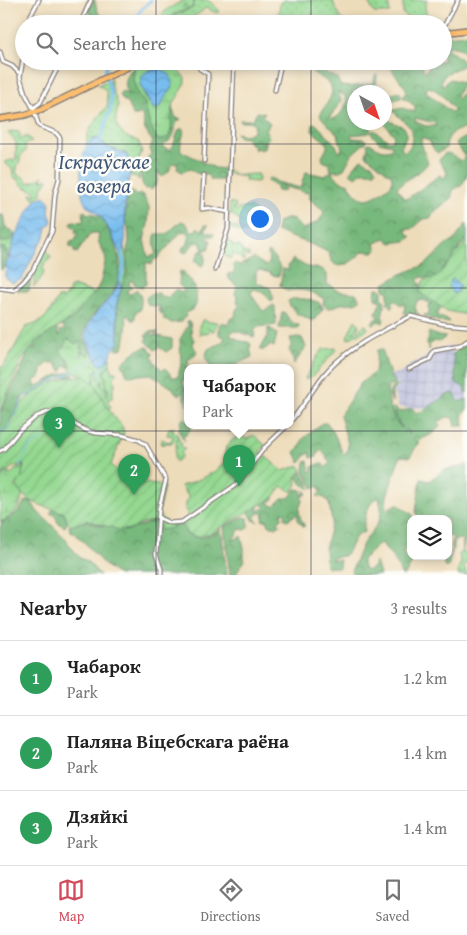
<!DOCTYPE html>
<html lang="en">
<head>
<meta charset="utf-8">
<style>
	:root { --surface:#fff; --page:#f2f2f2; --text:#222; --muted:#767676; --line:#e0e0e0; --accent:#d1495b }
	body { margin:0; font-family:"Gentium Book Plus",serif; background:var(--page); color:var(--text) }
	.controls { position:absolute; right:15px; bottom:15px; display:grid; overflow:hidden; border-radius:10px; box-shadow:0 2px 8px #0003 }
	.controls button { width:45px; height:45px; display:grid; place-items:center; padding:0; border:0; border-bottom:1px solid var(--line); background:var(--surface); color:var(--text); font:25px sans-serif }
	.compass { position:absolute; left:347px; top:85px; width:45px; height:45px; border-radius:50%; background:var(--surface); box-shadow:0 2px 8px #0003; rotate:140deg }
	.you { position:absolute; left:259px; top:218px; width:18px; height:18px; margin:-12px; border:4px solid #fff; border-radius:50%; background:#1a73e8; box-shadow:0 0 0 8px #1a73e833 }
	.badge { display:grid; place-items:center; width:32px; height:32px; border-radius:50%; background:var(--accent); color:#fff; font-size:16px; font-weight:700 }
	.pin { position:absolute; translate:-50% -41px; filter:drop-shadow(0 1px 2px #0008) }
	.pin::after { content:''; position:absolute; top:26px; width:18px; height:15px; background:inherit; clip-path:polygon(0 0,100% 0,50% 100%) }
	.popup { position:absolute; left:184px; top:364px; width:110px; height:65px; box-sizing:border-box; display:grid; place-content:center; border-radius:10px; background:var(--surface); filter:drop-shadow(0 1px 4px #0005); font-size:16px; white-space:nowrap; color:var(--muted) }
	.popup b { font-size:19px; color:var(--text) }
	.popup::after { content:''; position:absolute; left:50%; top:100%; margin-left:-10px; border:10px solid transparent; border-top-color:var(--surface) }
	.list { margin:0; padding:0; list-style:none }
	h2 { display:flex; justify-content:space-between; align-items:center; height:65px; margin:0; padding:0 20px; font-size:21px }
	h2 small { font-size:16px; font-weight:400; color:var(--muted) }
	.list li { display:grid; grid-template-columns:32px 1fr auto; gap:15px; align-items:center; box-sizing:border-box; height:75px; padding:0 20px; border-top:1px solid var(--line) }
	.list b { display:block; font-size:19px; white-space:nowrap }
	.list p { margin:0; font-size:16px; white-space:nowrap; color:var(--muted) }
	.list em { font-size:16px; font-style:normal; color:var(--muted) }
	.icon { flex:none; width:28px; height:28px; fill:none; stroke:currentColor; stroke-width:2; stroke-linecap:round; stroke-linejoin:round }
	.map { position:relative; flex:none; width:467px; height:575px; overflow:hidden }
	.search { position:absolute; background:var(--surface); box-shadow:0 2px 8px #0003; left:15px; right:15px; top:15px; height:55px; display:flex; align-items:center; gap:12px; box-sizing:border-box; padding:0 18px; border-radius:28px; color:var(--muted); font-size:19px }
	.sheet { height:290px; background:var(--surface) }
	nav { display:flex; justify-content:space-around; align-items:center; box-sizing:border-box; height:70px; border-top:1px solid var(--line); background:var(--surface); font-size:14px; color:var(--muted) }
	nav a { display:grid; justify-items:center; gap:2px }
	nav .on { color:var(--accent) }
	.map>svg:first-child { display:block }
	.industrial { fill:url(#industrial-grid) }
	.grass { fill:url(#grass-dots); stroke:#5b7d66 }
	.forest { fill:url(#forest-crowns); stroke:#4c6d5b; fill-rule:evenodd }
	.wetland { fill:url(#wetland-marsh); stroke:#5b7d66; fill-rule:evenodd }
	.cemetery { fill:url(#cemetery-stones); stroke:#5b7d66 }
	.garden { fill:url(#garden-furrows); stroke:#5b7d66 }
	.water { fill:url(#water-waves); stroke:#4d7095 }
	.lines { fill:none; stroke-linecap:round; stroke-linejoin:round }
	.stream { stroke:#78bdef; stroke-width:1 }
	.river { stroke:#78bdef; stroke-width:3 }
	.minor-casing { stroke:#887f7a; stroke-width:5.5 }
	.major-casing { stroke:#887f7a; stroke-width:8 }
	.minor { stroke:#fff; stroke-width:3 }
	.major { stroke:#fcbd6e; stroke-width:5 }
	.grid { fill:none; stroke:#22223b; stroke-width:1; stroke-opacity:0.55 }
	.labels { text-anchor:middle; stroke-width:5; stroke-linejoin:round; paint-order:stroke }
	.water-label { font-size:21px; font-style:italic; fill:#40587a; stroke:#fdfcf7 }
</style>
</head>
<body>
<div class="map">
<svg width="467" height="575" viewBox="0 0 467 575">
	<defs>
		<pattern id="industrial-grid" width="8" height="8" patternUnits="userSpaceOnUse" patternTransform="scale(1.25)"><rect width="8" height="8" fill="#bfc2dd"/><path d="M0 4h8M4 0v8" fill="none" stroke="#a4a6bf"/></pattern>
		<pattern id="grass-dots" width="8" height="8" patternUnits="userSpaceOnUse" patternTransform="scale(1.25)"><rect width="8" height="8" fill="#94d891"/><path d="M2 2h.1M6 6h.1" fill="none" stroke="#7fb97e" stroke-width="1.8" stroke-linecap="round"/></pattern>
		<pattern id="forest-crowns" width="20" height="18" patternUnits="userSpaceOnUse" patternTransform="scale(1.25)"><rect width="20" height="18" fill="#77b87b"/><path d="M2 6a3 3 0 1 1 6 0M12 15a3 3 0 1 1 6 0" fill="none" stroke="#619566"/></pattern>
		<pattern id="wetland-marsh" width="20" height="14" patternUnits="userSpaceOnUse" patternTransform="scale(1.25)"><rect width="20" height="14" fill="#94d891"/><path d="M1 5h8M5 5V1M11 12h8M15 12V8" fill="none" stroke="#7fb97e"/></pattern>
		<pattern id="cemetery-stones" width="16" height="16" patternUnits="userSpaceOnUse" patternTransform="scale(1.25)"><rect width="16" height="16" fill="#94d891"/><path d="M2 7V4a2 2 0 0 1 4 0v3zM10 15v-3a2 2 0 0 1 4 0v3z" fill="#7fb97e"/></pattern>
		<pattern id="garden-furrows" width="10" height="10" patternUnits="userSpaceOnUse" patternTransform="scale(1.25)"><rect width="10" height="10" fill="#94d891"/><path d="M-1 1l2-2M0 10L10 0M9 11l2-2" fill="none" stroke="#7fb97e"/></pattern>
		<pattern id="water-waves" width="16" height="10" patternUnits="userSpaceOnUse" patternTransform="scale(1.25)"><rect width="16" height="10" fill="#78bdef"/><path d="M0 5q4-4 8 0t8 0" fill="none" stroke="#6299c3"/></pattern>
	</defs>
	<rect width="100%" height="100%" fill="#fdfcf7"/>
	<filter id="ink" filterUnits="userSpaceOnUse"><feTurbulence type="fractalNoise" baseFrequency=".02" numOctaves="2"/><feDisplacementMap in="SourceGraphic" scale="10" xChannelSelector="R" yChannelSelector="G"/><feConvolveMatrix kernelMatrix="1 2 1 2 8 2 1 2 1" color-interpolation-filters="sRGB"/></filter>
	<filter id="wash" filterUnits="userSpaceOnUse"><feTurbulence type="fractalNoise" baseFrequency=".0096" numOctaves="4" result="noise"/><feDisplacementMap in="SourceGraphic" scale="20" xChannelSelector="R" yChannelSelector="G"/><feGaussianBlur stdDeviation="1.12" result="paint"/><feColorMatrix in="noise" values="0 0 0 0 0 0 0 0 0 0 0 0 0 0 0 0 0 1.4 0 .05"/><feComposite in="paint" operator="in"/></filter>
	<g filter="url(#wash)">
		<rect width="100%" height="100%" fill="#eddcb9"/>
		<!-- industrial -->
		<path class="industrial" d="M 452,346 L 456,383 L 463,386 L 466,392 L 467,392 L 467,399 L 458,402 L 449,394 L 428,408 L 399,408 L 393,390 L 397,389 L 398,385 L 390,375 L 401,372 L 414,362 L 423,359 L 435,349 Z"/>
		<!-- grass -->
		<path class="grass" d="M 195,0 L 208,0 L 220,11 L 217,13 L 206,8 L 194,17 L 189,24 L 168,24 L 173,16 L 193,8 Z
			M 283,0 L 333,0 L 335,7 L 344,24 L 324,24 L 311,14 L 303,17 L 295,24 L 277,24 L 280,5 Z
			M 367,0 L 388,0 L 390,13 L 374,13 Z
			M 403,0 L 427,0 L 425,7 L 426,12 L 435,24 L 418,24 C 413,18 407,19 403,14 Z
			M 111,78 C 110,88 115,95 118,105 C 118,108 117,113 116,117 C 115,131 126,138 138,141 L 142,150 L 137,168 L 139,171 L 139,180 L 135,176 L 131,176 L 129,159 L 126,153 L 109,148 L 99,138 L 92,139 L 87,146 C 83,132 100,116 108,105 L 106,90 L 98,85 Z
			M 12,131 L 19,132 L 21,138 L 19,140 L 25,137 L 28,137 L 32,142 L 25,144 L 26,151 L 20,157 L 20,162 L 18,164 L 16,173 L 26,179 L 28,183 L 38,180 L 42,176 L 43,176 L 41,180 L 48,179 L 45,185 L 42,187 L 42,194 L 37,198 L 33,198 L 31,193 L 35,195 L 36,194 L 34,190 C 27,189 20,186 18,179 L 14,178 L 12,169 L 4,162 L 16,159 L 16,142 L 8,133 Z
			M 231,171 L 236,175 L 258,174 L 259,180 L 257,182 L 245,181 L 246,177 L 232,175 L 230,172 Z
			M 230,202 L 235,204 L 236,207 L 234,207 L 234,210 L 250,207 L 255,211 L 256,216 L 254,218 L 250,215 L 247,215 L 248,222 L 253,225 L 249,233 L 241,233 L 230,228 L 229,225 L 244,231 L 245,230 L 238,226 L 240,222 L 236,217 L 230,214 Z
			M 226,240 L 232,243 L 232,246 L 240,246 L 243,252 L 249,254 L 249,257 L 243,254 L 244,260 L 243,261 L 239,256 L 236,256 L 233,254 L 230,259 L 224,255 L 225,252 L 223,249 Z
			M 46,247 L 48,254 L 52,257 L 46,262 L 43,267 L 44,273 L 40,280 L 34,287 L 35,270 Z
			M 203,319 L 208,322 L 218,322 L 213,332 L 210,328 L 209,332 L 200,335 L 199,326 Z
			M 355,320 L 359,324 L 358,328 L 353,333 C 359,332 361,326 366,325 L 368,329 L 348,339 L 347,337 Z
			M 336,348 L 336,350 L 312,377 L 306,380 L 305,378 C 312,369 315,357 323,349 Z
			M 110,364 L 113,372 L 116,372 L 117,374 L 114,376 L 115,385 L 113,390 L 113,397 L 107,401 L 111,407 L 110,409 L 106,408 L 88,396 L 95,381 L 94,372 L 96,368 L 99,369 L 100,378 L 103,381 L 104,388 L 109,389 L 107,388 L 104,370 L 108,365 Z
			M 394,408 L 399,424 L 420,440 L 419,442 C 404,431 397,427 391,409 Z
			M 169,428 L 175,428 L 171,430 L 177,434 L 180,442 L 182,443 L 181,446 L 185,449 L 181,453 L 182,455 C 181,458 179,461 175,461 L 174,458 L 177,440 L 172,443 L 165,443 L 164,445 L 160,443 L 162,439 L 168,442 L 172,440 L 173,436 L 167,435 Z
			M 461,551 L 463,551 L 467,556 L 467,564 L 464,565 L 467,575 L 458,575 L 459,566 L 461,563 L 459,555 Z"/>
		<!-- forest -->
		<path class="forest" d="M 95,0 C 96,7 98,16 105,19 L 109,16 L 106,20 L 108,24 L 99,24 L 94,17 L 91,16 L 91,12 L 86,14 L 90,5 L 93,4 L 92,1 Z
			M 467,33 L 467,54 L 459,48 L 448,46 L 447,48 C 452,54 462,57 464,65 C 456,70 446,71 441,81 L 444,86 L 447,81 L 451,79 L 461,82 L 462,84 L 456,97 L 458,99 L 465,88 L 467,89 L 467,129 C 455,128 446,136 446,148 L 438,153 L 435,151 L 429,141 L 422,137 L 421,142 L 428,163 C 420,174 406,178 397,188 L 404,199 L 408,198 L 440,175 L 443,178 L 445,178 L 447,172 L 439,161 C 447,145 452,158 462,161 L 465,156 L 456,144 L 458,141 L 467,137 L 467,176 L 461,186 L 453,190 L 451,199 L 435,211 L 430,218 L 424,219 L 412,229 L 407,229 L 406,232 L 411,237 L 406,241 L 391,243 L 385,238 L 375,244 L 377,250 L 373,252 L 363,251 C 353,262 334,277 329,253 C 312,243 294,239 276,231 L 278,222 L 289,218 L 293,219 L 300,227 L 304,229 L 319,221 L 324,213 C 320,203 310,205 308,193 L 282,186 L 282,188 L 285,189 L 283,192 L 277,191 L 275,185 L 268,182 L 268,179 L 271,178 L 277,182 L 300,188 L 303,184 L 302,181 L 306,172 L 325,176 L 330,172 L 333,173 L 340,181 L 349,184 C 363,209 373,198 392,184 L 392,176 L 366,155 L 368,147 L 367,144 L 370,143 C 377,148 384,153 392,148 L 392,145 L 379,142 L 371,133 L 374,130 L 389,141 L 393,140 L 394,135 L 384,123 L 385,119 L 404,127 L 407,134 L 401,148 L 404,152 C 413,148 412,139 412,129 L 393,111 L 394,110 L 402,108 L 415,112 L 415,106 L 403,97 L 406,92 L 406,89 C 404,85 401,82 398,78 C 392,71 384,52 374,69 L 363,65 L 361,66 L 360,61 L 387,61 L 393,64 C 399,63 404,59 410,61 C 415,63 416,65 422,65 L 424,71 L 426,71 L 429,67 L 426,61 L 443,61 L 443,37 ZM 429,87 C 441,91 447,101 454,110 L 454,112 L 452,113 L 427,93 L 426,89 ZM 415,118 L 435,123 L 436,126 L 425,126 L 415,121 Z
			M 316,63 L 324,63 C 328,76 323,72 337,78 L 341,86 C 348,87 367,86 374,82 L 375,75 L 377,75 L 376,86 L 384,92 L 355,91 L 352,92 L 354,97 L 354,122 L 367,123 L 372,130 L 369,133 L 351,135 L 352,138 L 363,139 L 367,141 L 352,154 L 344,169 L 340,171 L 331,171 L 329,164 L 323,161 L 322,157 L 327,148 L 327,143 L 312,131 L 313,124 L 315,123 L 336,145 L 338,151 L 340,152 L 342,148 L 338,135 L 320,116 C 323,106 339,93 328,83 C 324,78 317,76 311,71 L 310,67 ZM 338,91 L 346,97 L 347,103 C 343,109 340,118 332,119 L 330,117 L 341,101 Z
			M 135,66 L 133,80 L 139,96 L 145,104 L 149,122 L 157,139 L 171,131 L 172,108 L 176,118 L 181,119 L 176,123 C 175,133 173,140 163,145 L 162,147 L 170,150 C 176,144 175,135 180,129 L 183,129 C 185,137 179,141 181,151 L 215,168 L 228,169 L 228,175 L 222,176 L 225,180 L 211,180 C 208,172 203,175 197,173 C 195,173 193,171 191,169 L 182,172 L 177,169 L 178,165 L 174,163 L 172,164 L 169,171 L 162,177 L 158,171 C 158,179 158,185 151,190 L 149,188 L 145,189 C 138,177 140,161 152,154 L 150,149 L 153,142 L 145,130 L 142,115 L 140,113 L 138,116 L 133,116 L 127,103 L 124,101 L 119,94 L 122,91 L 128,94 C 123,84 126,73 135,66 Z
			M 399,92 L 401,94 L 401,98 L 385,102 L 385,93 L 389,95 Z
			M 258,112 L 260,113 L 264,112 L 265,113 L 262,116 L 270,123 L 266,130 L 269,138 L 266,141 L 266,143 L 264,144 L 264,141 L 261,144 L 265,145 L 264,148 L 262,150 L 257,148 L 255,150 L 253,145 L 248,142 L 247,138 L 239,137 L 236,133 L 246,135 L 254,131 L 254,122 L 241,122 L 240,120 L 251,120 L 255,116 L 255,114 Z
			M 361,159 L 373,165 L 376,170 L 375,172 L 362,172 L 356,177 L 351,174 L 350,172 Z
			M 132,191 L 136,196 L 140,194 L 143,195 L 149,207 L 148,224 L 144,240 L 148,257 L 155,255 L 156,253 C 155,246 153,240 156,234 L 167,234 L 181,221 L 186,223 L 191,231 L 195,231 L 198,227 L 201,231 L 205,225 L 208,225 L 205,231 L 214,234 L 213,236 L 208,237 L 207,239 L 211,240 L 208,250 L 203,250 C 206,254 207,263 202,266 L 195,261 L 199,252 L 203,250 L 200,242 L 194,243 L 186,253 L 182,251 L 183,247 L 187,246 L 190,235 L 185,231 L 180,233 L 157,259 L 154,259 L 152,265 L 147,262 L 146,264 L 146,284 L 142,287 L 135,285 L 133,281 L 130,281 L 129,284 L 132,288 L 128,289 L 127,293 L 131,294 L 136,289 C 143,295 141,302 140,310 L 135,313 L 135,318 L 133,321 L 126,313 C 128,321 125,340 123,348 L 116,350 L 119,341 L 117,306 L 119,294 L 127,272 L 127,251 L 129,241 L 128,228 L 125,219 L 127,192 L 130,194 Z
			M 85,211 L 87,214 L 91,213 L 101,217 C 115,239 127,267 113,293 C 105,303 82,323 84,336 C 85,343 91,348 91,355 L 88,356 L 81,354 L 80,347 L 68,339 C 59,352 70,355 69,367 L 64,366 L 62,372 L 53,361 L 52,364 L 48,363 L 42,369 C 42,375 40,379 34,380 L 35,386 L 38,386 L 57,375 L 71,372 L 75,376 L 60,377 L 48,382 L 37,394 L 24,396 L 10,421 L 10,429 L 0,434 L 0,413 L 26,358 L 28,344 L 32,349 L 36,349 L 32,344 L 37,337 L 42,340 L 47,330 L 52,332 L 54,328 L 57,328 L 59,336 L 61,334 L 60,331 L 65,329 L 63,326 L 59,326 L 65,322 L 71,321 L 81,309 L 79,305 L 95,293 L 101,281 L 106,258 L 98,241 L 99,233 L 91,233 L 77,253 L 74,252 L 74,248 L 70,247 L 70,242 L 74,241 L 78,234 L 75,232 L 76,228 L 72,226 L 71,222 L 73,221 L 82,222 L 84,219 L 83,212 Z
			M 0,215 L 3,215 C 6,227 2,225 14,233 L 15,235 L 10,241 L 4,242 L 0,240 Z
			M 467,223 L 467,239 L 459,247 L 455,256 L 442,269 L 443,275 L 440,278 L 436,277 L 435,279 L 422,277 L 417,280 L 420,283 L 420,289 L 423,293 L 444,301 L 437,315 C 441,319 447,318 450,322 C 445,324 431,319 425,317 L 424,315 L 429,314 L 429,306 L 432,304 L 423,300 L 417,301 L 415,307 L 417,313 L 417,315 L 404,313 L 405,304 L 399,304 L 395,300 L 392,301 L 393,307 L 391,307 L 388,304 L 388,292 L 384,289 L 384,284 L 401,274 L 425,265 L 448,243 L 453,242 Z
			M 3,248 C 11,256 6,260 3,269 L 1,270 L 0,250 Z
			M 270,252 L 281,268 L 279,276 L 271,275 L 271,273 L 259,270 L 256,272 L 256,282 L 270,288 L 274,299 L 271,301 L 266,295 L 256,289 L 252,290 L 251,294 L 262,310 L 265,311 L 273,305 L 275,306 L 276,325 L 257,327 L 254,332 L 255,335 L 254,337 L 236,331 L 231,332 L 230,335 L 241,341 L 248,342 L 251,344 L 250,348 L 252,357 L 238,363 L 238,367 L 211,367 L 205,357 L 208,349 C 214,346 223,344 225,337 L 219,335 L 219,325 L 222,322 L 228,325 L 230,319 L 235,317 L 236,310 L 240,304 L 237,302 L 238,298 L 235,294 L 237,286 L 230,280 L 227,275 L 229,273 L 233,274 L 235,269 L 233,265 L 235,263 L 240,265 L 254,258 L 266,266 L 269,264 L 268,253 Z
			M 293,259 L 307,267 L 322,269 L 327,274 L 327,284 L 339,291 L 356,293 L 360,300 C 351,306 350,302 341,304 C 333,306 329,312 323,304 L 324,299 C 311,290 302,289 287,291 L 280,286 L 283,269 L 289,270 L 288,266 Z
			M 180,271 L 184,272 L 189,280 L 191,280 L 192,284 L 195,287 C 196,297 199,302 193,310 L 185,313 L 186,317 L 182,320 L 182,322 L 172,323 L 164,320 L 164,316 L 158,311 L 159,308 L 161,312 L 163,312 L 160,307 L 148,305 L 146,298 L 151,294 L 159,293 L 160,296 L 167,298 L 176,289 L 181,292 L 183,292 L 184,290 L 179,285 Z
			M 32,272 L 29,291 L 18,291 L 18,289 Z
			M 376,288 L 379,288 L 382,290 L 382,297 L 385,302 L 382,317 L 384,319 L 383,323 L 378,321 L 374,325 L 372,324 L 374,320 L 378,318 L 376,313 L 381,301 L 375,299 Z
			M 292,299 L 305,299 L 318,302 L 322,305 L 319,307 L 323,307 L 323,309 L 313,321 C 307,319 304,315 298,315 L 290,306 L 288,301 Z
			M 282,312 L 284,312 L 289,319 L 288,321 L 292,321 L 293,324 L 299,325 L 298,328 L 279,328 Z
			M 187,321 L 190,322 C 192,329 190,334 194,340 L 193,345 L 197,352 L 192,358 L 188,359 L 188,362 L 189,364 L 187,365 L 188,368 L 186,368 L 184,371 L 185,380 L 182,380 L 185,388 L 183,390 L 188,388 L 187,405 L 184,398 L 184,392 L 179,395 L 174,391 L 174,389 L 151,374 L 128,376 L 122,364 C 128,357 139,347 148,347 L 153,353 L 152,357 C 154,362 158,367 163,370 L 165,368 L 173,377 L 178,377 L 181,364 L 180,339 L 188,326 Z
			M 268,328 L 270,328 L 277,334 L 274,347 L 270,345 L 262,351 L 260,349 L 268,336 Z
			M 150,331 L 158,332 L 156,335 L 156,332 L 150,334 L 151,336 L 153,335 L 172,339 L 172,348 L 166,352 L 159,347 L 155,350 L 146,341 L 148,337 L 145,336 Z
			M 429,332 L 438,336 L 446,337 L 439,342 L 435,341 L 429,345 L 430,348 L 428,350 L 427,343 L 429,337 L 428,334 Z
			M 298,337 L 302,338 L 306,347 L 294,364 L 292,355 L 289,350 L 292,344 L 290,338 Z
			M 467,343 L 467,392 L 466,393 L 463,386 L 456,383 L 453,354 Z
			M 382,349 L 390,375 L 397,386 L 396,388 L 392,390 L 392,402 L 389,394 L 392,387 L 391,383 C 385,390 388,394 389,402 C 393,424 402,429 419,442 L 410,457 L 400,456 L 387,496 L 385,510 L 397,504 L 412,514 L 414,519 L 411,519 L 411,549 L 403,551 L 402,552 L 405,556 L 411,556 L 414,559 L 405,575 L 401,575 C 398,564 393,556 385,549 L 384,545 L 380,543 L 367,556 L 362,559 L 362,564 L 366,571 L 373,568 L 375,562 L 376,562 L 380,575 L 361,575 L 352,573 L 351,571 C 356,562 359,551 364,542 C 370,532 380,525 381,512 C 382,507 379,502 379,497 C 368,500 363,522 364,532 L 356,536 L 347,553 L 343,556 L 332,558 L 331,560 L 340,560 L 339,568 L 328,567 L 326,566 L 325,548 L 332,522 L 329,503 L 325,498 L 317,496 L 321,492 L 319,486 L 313,488 L 304,471 L 305,462 L 308,461 L 310,472 L 312,471 L 312,467 L 319,464 L 323,464 L 325,468 L 330,463 L 322,450 L 319,451 L 317,456 L 311,458 L 310,453 L 308,453 L 300,463 L 295,452 L 301,445 L 303,439 L 322,423 L 327,423 L 333,431 L 343,454 L 347,452 L 348,444 L 340,415 L 361,383 L 375,372 L 377,350 Z
			M 454,393 L 459,402 L 467,399 L 467,409 L 462,415 L 464,426 L 456,426 L 454,418 L 447,417 L 438,422 L 440,426 L 434,433 L 420,440 L 399,424 L 394,408 L 400,412 L 412,408 L 416,413 L 421,412 L 449,394 Z
			M 184,418 L 188,420 L 188,425 L 191,426 L 190,430 L 183,438 L 186,442 L 183,439 L 178,429 L 181,425 L 180,422 Z
			M 467,464 L 467,534 L 463,550 L 462,539 L 458,539 L 455,541 L 448,567 L 445,567 L 443,562 L 450,557 L 453,537 L 448,536 L 448,519 L 418,519 L 416,510 L 421,479 L 429,481 L 444,470 L 464,466 Z
			M 302,472 L 308,482 L 310,489 L 302,484 L 297,477 Z
			M 296,489 L 302,490 L 301,493 L 304,495 L 305,490 L 307,494 L 301,497 L 303,500 C 297,509 299,518 305,526 L 304,527 L 298,521 L 297,514 L 287,520 L 284,518 L 286,514 L 282,512 L 281,514 L 282,518 L 278,522 L 280,525 L 277,528 L 274,526 L 269,526 L 267,520 L 263,521 L 264,513 L 259,513 L 254,517 L 258,522 L 253,520 L 250,514 L 247,511 L 253,507 L 256,508 L 255,506 L 260,504 L 256,511 L 265,508 L 262,505 L 264,502 L 274,496 L 274,499 L 268,503 L 274,506 L 282,498 L 289,498 Z
			M 31,501 L 37,511 L 63,536 L 75,552 L 80,558 L 87,561 L 100,575 L 0,575 L 0,527 L 2,522 C 13,518 19,512 24,502 Z
			M 57,506 L 63,507 L 60,512 L 65,514 L 67,523 L 65,527 L 58,523 L 55,515 L 50,513 Z
			M 243,517 L 248,518 L 249,526 L 246,530 L 240,529 L 232,541 L 241,536 L 244,548 L 244,562 L 240,566 L 236,575 L 230,575 L 224,527 Z
			M 107,519 L 118,526 L 122,531 C 135,530 144,523 158,521 L 160,530 L 170,528 L 181,523 L 186,533 C 201,541 206,537 221,529 L 227,575 L 119,575 C 104,568 96,555 86,544 C 81,539 75,534 70,530 L 69,526 L 86,521 L 102,526 L 104,525 Z"/>
		<!-- wetland -->
		<path class="wetland" d="M 150,61 C 165,62 175,65 185,78 C 186,90 175,97 172,108 C 170,118 173,126 169,137 L 163,140 L 157,139 L 149,122 L 145,104 L 139,96 L 133,80 L 135,66 ZM 150,69 L 158,69 L 165,72 L 172,89 L 164,99 L 152,107 L 142,91 Z
			M 15,237 L 9,259 L 8,253 L 3,247 L 0,249 L 0,241 C 6,244 10,241 15,237 Z
			M 124,247 C 128,260 127,277 121,289 L 121,284 L 119,281 L 117,284 L 121,265 L 119,255 Z
			M 68,339 L 76,344 L 79,342 L 82,347 L 79,348 L 82,349 L 80,351 L 81,354 L 84,352 L 89,356 L 91,351 L 97,358 L 106,361 L 110,359 L 110,364 L 107,366 L 106,370 L 104,370 L 107,388 L 109,391 L 108,396 L 106,396 L 106,389 L 100,384 L 103,381 L 98,377 L 98,368 L 96,369 L 97,372 L 94,372 L 95,376 L 93,386 L 81,375 L 70,370 L 70,361 L 63,356 L 60,349 L 60,348 L 64,348 L 66,342 L 65,341 Z
			M 23,465 L 22,479 L 14,486 L 22,493 C 22,509 13,516 0,522 L 0,479 L 2,476 L 9,471 L 8,475 L 10,475 L 19,466 L 20,469 Z"/>
		<!-- cemetery -->
		<path class="cemetery" d="M 184,0 L 194,0 L 193,7 L 173,15 L 168,24 L 155,24 L 166,10 Z"/>
		<!-- garden -->
		<path class="garden" d="M 467,240 L 467,315 L 447,311 L 419,292 L 424,280 L 437,277 Z
			M 73,286 L 94,293 L 73,318 L 37,341 L 21,361 L 0,412 L 0,367 L 3,367 L 26,327 C 45,322 48,315 58,298 L 63,298 L 69,292 L 70,287 Z
			M 83,376 L 94,383 L 109,410 L 122,426 L 124,432 L 111,465 C 129,483 140,482 164,486 L 158,515 L 168,523 L 173,525 L 172,528 L 160,530 L 158,520 L 143,523 L 133,529 L 120,530 L 86,520 L 71,526 L 67,522 L 65,513 C 50,508 19,502 17,483 C 24,478 21,474 24,466 L 23,464 L 13,467 L 0,476 L 0,431 L 5,432 C 12,422 16,411 23,402 C 26,398 32,395 36,392 C 51,381 65,377 83,376 Z
			M 238,435 L 247,439 L 254,435 L 265,445 L 260,452 L 283,471 L 299,465 L 302,471 L 296,476 L 297,484 L 292,492 L 282,486 L 274,497 L 209,534 L 197,537 L 186,533 L 182,522 L 189,518 L 185,509 L 188,496 L 181,486 C 199,480 217,474 228,458 L 225,454 L 226,446 Z"/>
		<!-- water -->
		<path class="water" d="M 160,68 L 170,75 L 173,84 L 172,89 L 164,99 L 161,107 L 155,109 L 152,107 L 140,85 C 143,68 147,73 160,68 Z
			M 100,139 C 107,153 123,148 128,157 C 133,167 126,192 125,204 C 124,220 128,238 122,253 L 120,253 C 114,241 110,229 102,218 C 98,212 88,209 85,203 C 78,191 79,147 92,140 C 93,140 99,139 100,139 Z
			M 45,196 L 50,203 L 49,212 L 52,222 L 47,227 L 45,237 L 37,249 L 22,279 L 12,283 L 5,277 L 6,264 L 9,259 L 15,237 L 26,215 L 36,200 Z
			M 453,278 L 460,286 L 457,292 L 454,294 L 448,286 Z
			M 120,281 L 121,289 L 116,306 L 119,342 L 112,351 L 110,359 L 108,359 L 105,364 L 101,365 L 98,363 C 95,355 87,345 86,336 C 84,321 107,304 115,291 C 118,287 117,285 120,281 Z"/>
		<g class="lines">
			<!-- stream -->
			<path class="stream" d="M 101,377 L 99,374 L 99,370 L 103,369 L 105,364
				M 0,429 L 4,431 L 7,429 L 24,397 L 58,378 L 74,372 L 85,362 L 97,357
				M 25,456 L 28,448 L 43,438
				M 19,466 L 24,458"/>
			<!-- river -->
			<path class="river" d="M 133,24 L 141,10 L 151,0
				M 106,76 L 105,72 L 108,61
				M 100,141 L 111,107 L 111,94 L 107,79
				M 120,281 L 124,265 L 121,250"/>
		</g>
	</g>
	<g filter="url(#ink)">
		<g class="lines">
			<defs>
				<path id="minor" d="M 26,24 L 39,0
					M 80,24 L 91,0
					M 443,28 L 458,0
					M 0,52 L 3,62 L 12,66 L 20,74
					M 196,61 L 200,69 L 208,74 L 204,161
					M 275,90 L 280,68 L 280,61
					M 33,108 L 40,103 L 61,61
					M 204,175 L 202,209 L 208,208 L 229,212
					M 215,270 L 228,229 L 234,61
					M 0,288 L 14,290 L 24,281 L 33,270 L 52,231 L 55,194 L 59,179 L 60,138 L 56,133 L 39,126 L 33,108 L 25,93 L 20,77 L 23,59 L 24,33
					M 409,369 L 430,359 L 434,351 L 460,346 L 467,341
					M 290,422 C 305,405 314,385 329,369 C 351,346 383,331 411,316 L 444,324 L 467,326
					M 0,451 L 4,449 L 19,431 L 37,416 L 48,412 L 53,412 L 85,430 L 95,433 L 122,435 L 139,440 L 146,445 L 166,480 L 159,508 L 156,554 L 161,569 L 161,575
					M 159,518 L 170,523 L 182,522 L 237,484 L 264,448 L 288,425"/>
				<path id="major" d="M 443,33 L 467,30
					M 0,119 L 25,115 L 42,109 L 140,61"/>
			</defs>
			<!-- minor casing -->
			<use href="#minor" class="minor-casing"/>
			<!-- major casing -->
			<use href="#major" class="major-casing"/>
			<!-- minor -->
			<use href="#minor" class="minor"/>
			<!-- major -->
			<use href="#major" class="major"/>
		</g>
	</g>
	<!-- grid -->
	<path class="grid" d="M 156,0 L 156,24M 311,0 L 311,24M 156,61 L 156,575M 311,61 L 311,575M 0,144 L 467,144M 0,288 L 467,288M 0,431 L 467,431"/>
	<g class="labels">
		<!-- water labels -->
		<g class="water-label">
			<text x="104" y="169">Іскраўскае<tspan x="104" dy="24">возера</tspan></text>
		</g>
	</g>
</svg>
<div class="controls">
<button><svg class="icon" aria-label="layers" viewBox="0 0 24 24"><path d="M12 4l9 5-9 5-9-5zM3 14l9 5 9-5"/></svg></button>
</div>
<svg class="compass" viewBox="-18 -18 36 36"><path d="M0-13l5 13h-10z" fill="#e53935"/><path d="M0 13l5-13h-10z" fill="#767676"/></svg>
<div class="you"></div>
<div class="pin badge" style="left:239px;top:486px;background:#2e9e5b">1</div>
<div class="popup"><b>Чабарок</b>Park</div>
<div class="pin badge" style="left:134px;top:495px;background:#2e9e5b">2</div>
<div class="pin badge" style="left:59px;top:448px;background:#2e9e5b">3</div>
<div class="search"><svg class="icon" aria-label="search" viewBox="0 0 24 24"><circle cx="10" cy="10" r="6"/><path d="M15 15l6 6"/></svg>Search here</div>
</div>
<section class="sheet">
<h2>Nearby<small>3 results</small></h2>
<ul class="list">
<li><span class="badge" style="background:#2e9e5b">1</span><div><b>Чабарок</b><p>Park</p></div><em>1.2 km</em></li>
<li><span class="badge" style="background:#2e9e5b">2</span><div><b>Паляна Віцебскага раёна</b><p>Park</p></div><em>1.4 km</em></li>
<li><span class="badge" style="background:#2e9e5b">3</span><div><b>Дзяйкі</b><p>Park</p></div><em>1.4 km</em></li>
</ul>
</section>
<nav>
<a class="on"><svg class="icon" aria-label="map" viewBox="0 0 24 24"><path d="M3 6l6-2 6 2 6-2v14l-6 2-6-2-6 2zM9 4v14M15 6v14"/></svg>Map</a>
<a><svg class="icon" aria-label="directions" viewBox="0 0 24 24"><path d="M12 3l9 9-9 9-9-9zM9 14v-3h6M13 9l2 2-2 2"/></svg>Directions</a>
<a><svg class="icon" aria-label="saved" viewBox="0 0 24 24"><path d="M7 4h10v16l-5-4-5 4z"/></svg>Saved</a>
</nav>
</body>
</html>
